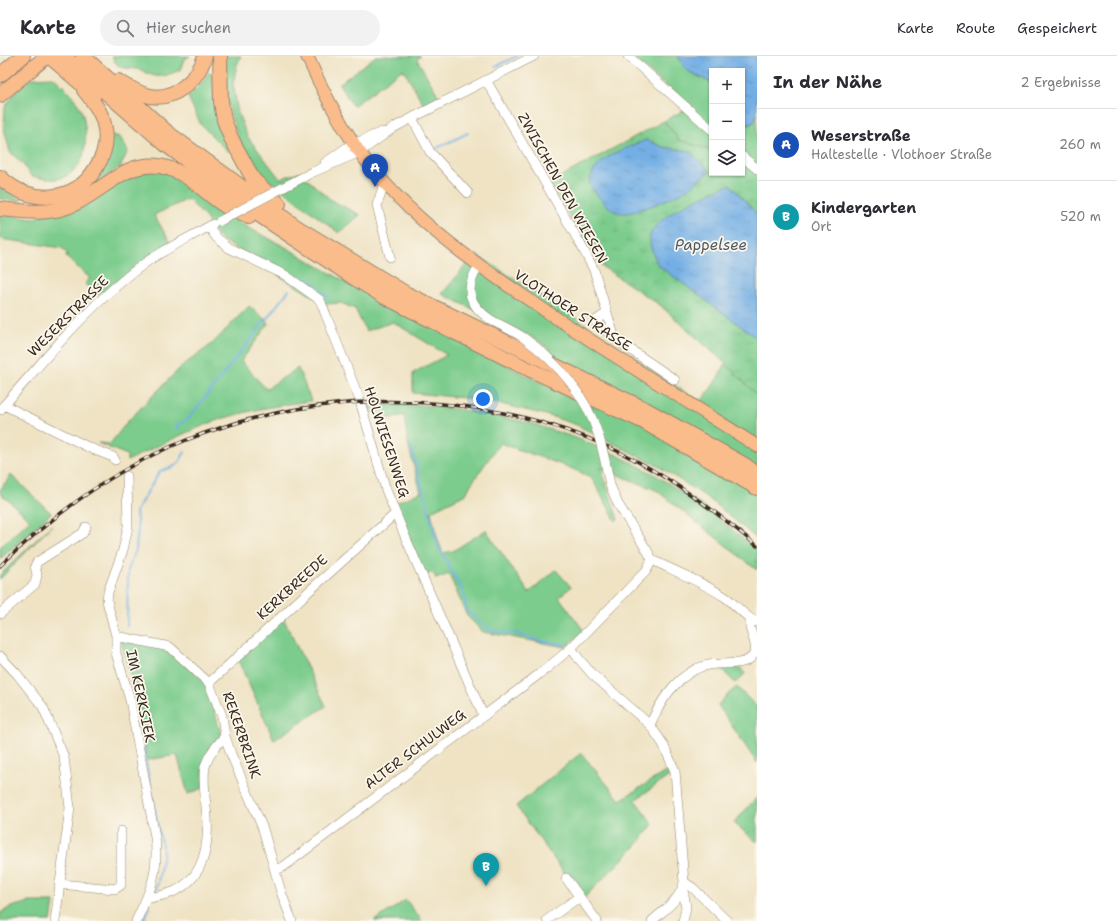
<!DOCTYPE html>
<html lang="de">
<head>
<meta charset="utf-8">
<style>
	:root { --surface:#fff; --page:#f2f2f3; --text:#2b2b33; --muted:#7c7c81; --line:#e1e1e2; --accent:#db2777 }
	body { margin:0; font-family:"Shantell Sans",sans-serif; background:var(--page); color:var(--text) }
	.controls { position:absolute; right:12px; top:12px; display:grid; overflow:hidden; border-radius:0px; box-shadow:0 1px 3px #0004 }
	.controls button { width:36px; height:36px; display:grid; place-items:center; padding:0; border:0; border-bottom:1px solid var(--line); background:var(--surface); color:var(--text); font:20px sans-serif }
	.you { position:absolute; left:483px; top:343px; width:14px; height:14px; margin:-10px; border:3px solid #fff; border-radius:50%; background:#1a73e8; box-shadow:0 0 0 6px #1a73e833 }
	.badge { display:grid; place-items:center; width:26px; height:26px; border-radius:50%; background:var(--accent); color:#fff; font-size:13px; font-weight:700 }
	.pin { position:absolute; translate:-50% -33px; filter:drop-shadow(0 1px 2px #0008) }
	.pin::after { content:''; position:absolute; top:21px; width:14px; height:12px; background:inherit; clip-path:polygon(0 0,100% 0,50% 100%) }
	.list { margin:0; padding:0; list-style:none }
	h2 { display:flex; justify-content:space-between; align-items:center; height:52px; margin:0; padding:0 16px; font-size:17px }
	h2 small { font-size:13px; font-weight:400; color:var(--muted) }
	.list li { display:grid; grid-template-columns:26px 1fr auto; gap:12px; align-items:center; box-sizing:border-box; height:72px; padding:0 16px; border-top:1px solid var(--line) }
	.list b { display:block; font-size:15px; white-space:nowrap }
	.list p { margin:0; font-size:13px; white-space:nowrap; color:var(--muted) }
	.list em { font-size:13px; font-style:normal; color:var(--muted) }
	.icon { flex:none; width:22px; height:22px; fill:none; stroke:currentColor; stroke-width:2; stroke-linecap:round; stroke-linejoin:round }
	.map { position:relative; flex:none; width:757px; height:865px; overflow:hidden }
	header { display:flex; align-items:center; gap:24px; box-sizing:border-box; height:56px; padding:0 20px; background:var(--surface); border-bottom:1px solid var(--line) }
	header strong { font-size:19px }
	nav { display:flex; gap:22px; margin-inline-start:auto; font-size:14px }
	.search { width:280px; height:36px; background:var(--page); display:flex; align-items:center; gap:10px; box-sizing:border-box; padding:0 14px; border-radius:22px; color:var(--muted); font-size:15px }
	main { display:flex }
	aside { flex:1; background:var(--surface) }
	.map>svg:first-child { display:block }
	.grass { fill:#7ccc8d; stroke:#5c7b56 }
	.park { fill:url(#park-tufts); stroke:#5c7b56 }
	.water { fill:url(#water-ripples); stroke:#576c82 }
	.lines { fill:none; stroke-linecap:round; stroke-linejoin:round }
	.stream { stroke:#73afe5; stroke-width:2 }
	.minor-casing { stroke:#958671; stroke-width:10 }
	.major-casing { stroke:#958671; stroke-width:14 }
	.highway-casing { stroke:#958671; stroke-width:16 }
	.minor { stroke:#fff; stroke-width:9 }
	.major { stroke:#fabc8b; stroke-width:12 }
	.highway { stroke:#fabc8b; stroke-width:14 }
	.rail-casing { stroke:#3b2a1e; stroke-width:3.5 }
	.rail { stroke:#fbf7ec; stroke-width:2; stroke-dasharray:6; stroke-linecap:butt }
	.minor-bridge-casing { stroke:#958671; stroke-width:10; stroke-linecap:butt }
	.minor-bridge { stroke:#fff; stroke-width:9 }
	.labels { text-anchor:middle; stroke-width:3.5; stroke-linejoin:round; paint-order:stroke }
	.street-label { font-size:14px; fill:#3b2a1e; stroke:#fbf7ec }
	.water-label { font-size:15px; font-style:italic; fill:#4f5964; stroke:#fbf7ec }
</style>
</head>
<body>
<header>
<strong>Karte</strong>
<div class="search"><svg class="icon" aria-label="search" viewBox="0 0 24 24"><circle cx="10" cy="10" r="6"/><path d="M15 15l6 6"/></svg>Hier suchen</div>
<nav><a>Karte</a><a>Route</a><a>Gespeichert</a></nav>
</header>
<main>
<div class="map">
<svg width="757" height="865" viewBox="0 0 757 865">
	<defs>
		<pattern id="park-tufts" width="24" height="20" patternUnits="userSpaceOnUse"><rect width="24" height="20" fill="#7ccc8d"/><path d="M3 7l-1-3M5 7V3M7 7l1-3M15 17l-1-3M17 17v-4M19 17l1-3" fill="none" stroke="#6caf79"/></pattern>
		<pattern id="water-ripples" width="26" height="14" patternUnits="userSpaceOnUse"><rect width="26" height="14" fill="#73afe5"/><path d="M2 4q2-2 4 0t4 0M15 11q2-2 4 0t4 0" fill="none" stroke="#608fb9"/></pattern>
	</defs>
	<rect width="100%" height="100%" fill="#fbf7ec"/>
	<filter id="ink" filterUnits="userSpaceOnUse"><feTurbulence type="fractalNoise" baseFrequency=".025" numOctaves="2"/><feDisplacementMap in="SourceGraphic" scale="8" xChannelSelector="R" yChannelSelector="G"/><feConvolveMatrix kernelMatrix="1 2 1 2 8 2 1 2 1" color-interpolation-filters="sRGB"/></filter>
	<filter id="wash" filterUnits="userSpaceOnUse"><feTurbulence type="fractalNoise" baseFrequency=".012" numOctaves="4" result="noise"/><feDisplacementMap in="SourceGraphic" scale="16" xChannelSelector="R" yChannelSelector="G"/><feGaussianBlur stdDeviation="0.9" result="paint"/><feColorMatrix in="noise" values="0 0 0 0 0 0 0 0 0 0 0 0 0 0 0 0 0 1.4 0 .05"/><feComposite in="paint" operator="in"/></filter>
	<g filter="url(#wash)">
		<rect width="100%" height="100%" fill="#efe3c4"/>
		<!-- grass -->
		<path class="grass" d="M 112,0 L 190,0 L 184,3 L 180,14 C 173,17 164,21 156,20 C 150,19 146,16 141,14 C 127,10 118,16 112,0 Z
			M 225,0 L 241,0 L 237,9 L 233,28 L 238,57 L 247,80 L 280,123 L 299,116 L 331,144 L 360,159 L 339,177 L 256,114 L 241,90 L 232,63 L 226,39 Z
			M 376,0 L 421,0 L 417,3 L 439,41 L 424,49 L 403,13 L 353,50 L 339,28 Z
			M 631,0 L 678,0 L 686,14 L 712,27 L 712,95 L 679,84 L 664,65 L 692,50 L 660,25 Z
			M 209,16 L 213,21 C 210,38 224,78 228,96 L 201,69 L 188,41 L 201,28 Z
			M 53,21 C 65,31 78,44 83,59 C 84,63 84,67 85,71 C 87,92 84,114 61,122 C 52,125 40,122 31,120 L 23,108 L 10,96 L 4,72 L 5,51 L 18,32 L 32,22 Z
			M 757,58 L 757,109 L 742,94 L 742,66 L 745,70 L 754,66 Z
			M 111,79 L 120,81 L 128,95 L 120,111 L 91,131 L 72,143 L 51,149 L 45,147 L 68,142 Z
			M 157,113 L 196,130 L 245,170 L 287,192 L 363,236 L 593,353 L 559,302 L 537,284 L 442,238 L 475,198 L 567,256 L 700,346 L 710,334 L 726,308 L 757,339 L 757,483 L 708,442 L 658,410 L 577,369 L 550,360 L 501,348 L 465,342 L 413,337 L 413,317 L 447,299 L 393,266 L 366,275 L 355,253 L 341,247 L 325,248 L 219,182 L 206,162 L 188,143 L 154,159 L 170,186 L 98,239 L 85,228 L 90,222 L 66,201 L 67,197 L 62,192 L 0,183 L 0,158 L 33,163 L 118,124 Z
			M 0,131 L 23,145 L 0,143 Z
			M 249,250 L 269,267 L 241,305 L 266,333 L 298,312 L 311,345 C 278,349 238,356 207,368 C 180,379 153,392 127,405 L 127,399 L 98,387 L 110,388 L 128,365 L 181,311 L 212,288 Z
			M 402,348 L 434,350 L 476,356 L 530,367 L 576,382 L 619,400 L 654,418 L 703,450 L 757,494 L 757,514 L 656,434 L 601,412 L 618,463 L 616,465 L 591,421 L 568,411 L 500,387 L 471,428 L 466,438 L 431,455 C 434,470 437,483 443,497 L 453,495 L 486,474 L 529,537 L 556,514 L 571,531 L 559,541 L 584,575 L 566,591 L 483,576 L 467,560 L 449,518 L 436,523 L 433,516 L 421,521 L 391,449 L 421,436 L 409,392 L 404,359 C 381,365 384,363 365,350 Z
			M 11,419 L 51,457 L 0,503 L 0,491 L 30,464 L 0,437 L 0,434 Z
			M 52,469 L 0,523 L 0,519 Z
			M 283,562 L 326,650 L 274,684 L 238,604 Z
			M 121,585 L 169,592 L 208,630 L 221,679 L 203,708 L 203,732 L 188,738 L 177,699 L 147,704 L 137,643 Z
			M 737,631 L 757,651 L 757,707 L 718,649 L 727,639 Z
			M 581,697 L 620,744 L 672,712 L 672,718 L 635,744 L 653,768 L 637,789 L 583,843 L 516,750 Z
			M 757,741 L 757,786 L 734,767 Z
			M 406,844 L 422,865 L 374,865 Z
			M 29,846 L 54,846 L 51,865 L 0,865 L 0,857 L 11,851 Z"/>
		<!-- park -->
		<path class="park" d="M 664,65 L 679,84 L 712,95 L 712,117 L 742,117 L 742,94 L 757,109 L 757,339 L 726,308 L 660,249 L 603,211 L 588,190 L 549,127 Z
			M 718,610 L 739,610 L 745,618 L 735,627 Z"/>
		<!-- water -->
		<path class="water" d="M 678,0 L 757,0 L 757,58 L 754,66 L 745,70 L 742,66 L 742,15 L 712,15 L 712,27 L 686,14 Z
			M 646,84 L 663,91 L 689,95 L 710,115 C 702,121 694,129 686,134 C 675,141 633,159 622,157 C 607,155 596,138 589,127 C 595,101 624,93 646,84 Z
			M 730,128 L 757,158 L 757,282 L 658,209 C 655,203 648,186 650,180 C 656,158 709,138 730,128 Z"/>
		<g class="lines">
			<!-- stream -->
			<path class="stream" d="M 495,11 L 517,0
				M 437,92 L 468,77
				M 307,222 L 328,241
				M 177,374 L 176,370 L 189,362 L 289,234
				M 411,390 L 438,489
				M 439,491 L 463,536 L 467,555 L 489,574 L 519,578 L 541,585 L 566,589
				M 127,571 L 128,514 L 136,493 L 138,474 L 136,455 L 160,415 L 173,411 L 179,406 L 185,396
				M 138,664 L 163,796 L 158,827 L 154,837
				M 143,865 L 149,853 L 149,848"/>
		</g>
	</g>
	<g filter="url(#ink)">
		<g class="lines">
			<defs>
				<path id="minor" d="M 628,0 L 712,74
					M 486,24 L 581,189 L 594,214 L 615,283 L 675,324
					M 412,62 L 430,96 L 468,137
					M 742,100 L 757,113
					M 325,107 L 349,90 L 382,76
					M 385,126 L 377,149 L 390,201
					M 284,131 L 313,116 L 360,96 L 393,72 L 412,62 L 534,0
					M 209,171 L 217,182 L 229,192 L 285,219 L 320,244 L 359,342 L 386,434 L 407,485 L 483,659
					M 479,210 C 463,234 469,249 491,264
					M 607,257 L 595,265 L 614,282
					M 4,349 L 90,392 L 113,401 L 115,404
					M 0,354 C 45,303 89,248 145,207 C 166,192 191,181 213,168
					M 605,405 L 610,429 L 618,448 L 648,496 L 652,504 C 677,516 702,526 725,541 C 737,549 744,561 757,566
					M 127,420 L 128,471 L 123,494 L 108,536 L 107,545 L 116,580 L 116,597 L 130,644 L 155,781 C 159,816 151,834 136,865
					M 0,558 L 35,528 L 37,519 L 35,510 L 37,506 L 83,477 L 86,471
					M 116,580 L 170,591 L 209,627 L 222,660 L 225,680 L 231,698 L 263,773 L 281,836 L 292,865
					M 571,592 L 579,603 L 592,618 L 650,669 L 663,688 L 675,715 L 684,826 C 681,843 664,854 652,865
					M 0,600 L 17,618 L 43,651 L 64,701 L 70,752 L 55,865
					M 209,627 L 307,537 L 395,458
					M 650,669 C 660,646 673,625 696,613 C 703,610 711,608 719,608 C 731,607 749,610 755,596 C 757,588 752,580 750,572 C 750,569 750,566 750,563
					M 275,814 L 283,811 L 546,613 L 571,592 L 646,515 L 652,504
					M 566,822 L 597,865
					M 684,826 L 693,832 L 727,865
					M 59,828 L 115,833 L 121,829 L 121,775
					M 683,832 L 686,852 L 683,865
					M 146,843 C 155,841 165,839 173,836 C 207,821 210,783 206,751 C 205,741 203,720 205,711 C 208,699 217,689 225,680
					M 547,864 L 579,841"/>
				<path id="major" d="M 307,0 C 321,32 337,62 356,91 C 406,164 491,219 564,267 C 628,309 693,349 757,390"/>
				<path id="highway" d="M 49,0 L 94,39
					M 64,0 L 165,88 L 262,161 L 351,220 L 385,241 L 522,310 L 644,366 L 757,432
					M 83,0 L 168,77 L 295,170 L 407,238 L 647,354 L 745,409 L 757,418
					M 220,0 L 221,46 L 224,64 L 231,82 L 253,123 L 279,148
					M 0,19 L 23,0
					M 118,25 C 127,30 136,36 146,39 C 173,47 198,24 205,0
					M 0,39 L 47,0
					M 0,121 C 29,150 75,147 96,112 C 105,98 108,83 104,68 C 101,55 92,44 84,34
					M 0,153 C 22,155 45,159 67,151 C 104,138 127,97 171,113 C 192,120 206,138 224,149 C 231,154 241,157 249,161"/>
			</defs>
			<!-- minor casing -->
			<use href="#minor" class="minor-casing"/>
			<!-- major casing -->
			<use href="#major" class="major-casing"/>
			<!-- highway casing -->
			<use href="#highway" class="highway-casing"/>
			<!-- minor -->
			<use href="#minor" class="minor"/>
			<!-- major -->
			<use href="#major" class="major"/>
			<!-- highway -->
			<use href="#highway" class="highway"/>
			<defs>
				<path id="rail" d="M 0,510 C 54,458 114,413 184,385 C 325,328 498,332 633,403 C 678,427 718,457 757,490"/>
			</defs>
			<!-- rail casing -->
			<use href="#rail" class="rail-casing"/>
			<!-- rail -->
			<use href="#rail" class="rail"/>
			<defs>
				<path id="minor-bridge" d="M 220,165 L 284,131
					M 491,264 C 502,270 514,275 524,282 C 556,305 586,339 598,378 C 601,387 603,396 605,405"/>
			</defs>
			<!-- minor-bridge casing -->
			<use href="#minor-bridge" class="minor-bridge-casing"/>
			<!-- minor-bridge -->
			<use href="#minor-bridge" class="minor-bridge"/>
		</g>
	</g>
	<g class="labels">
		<!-- street labels -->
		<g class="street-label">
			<text transform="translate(563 132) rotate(61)" y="5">ZWISCHEN DEN WIESEN</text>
			<text transform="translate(573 254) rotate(33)" y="5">VLOTHOER STRASSE</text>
			<text transform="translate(68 260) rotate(-45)" y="5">WESERSTRASSE</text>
			<text transform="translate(387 386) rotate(72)" y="5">HOLWIESENWEG</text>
			<text transform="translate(292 531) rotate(-42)" y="5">KERKBREEDE</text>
			<text transform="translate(141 640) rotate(78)" y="5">IM KERKSIEK</text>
			<text transform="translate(242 679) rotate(71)" y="5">REKERBRINK</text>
			<text transform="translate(415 693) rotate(-37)" y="5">ALTER SCHULWEG</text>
		</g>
		<!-- water labels -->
		<g class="water-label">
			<text x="711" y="194">Pappelsee</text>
		</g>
	</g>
</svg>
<div class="controls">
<button>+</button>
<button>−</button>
<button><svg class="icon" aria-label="layers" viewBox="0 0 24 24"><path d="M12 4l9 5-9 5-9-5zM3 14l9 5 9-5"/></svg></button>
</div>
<div class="you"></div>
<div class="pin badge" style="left:375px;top:131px;background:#1a4fb4">A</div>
<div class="pin badge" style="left:486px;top:830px;background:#0f9aa8">B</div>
</div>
<aside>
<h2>In der Nähe<small>2 Ergebnisse</small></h2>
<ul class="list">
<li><span class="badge" style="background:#1a4fb4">A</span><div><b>Weserstraße</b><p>Haltestelle · Vlothoer Straße</p></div><em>260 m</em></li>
<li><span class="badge" style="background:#0f9aa8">B</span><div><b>Kindergarten</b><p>Ort</p></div><em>520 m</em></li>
</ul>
</aside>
</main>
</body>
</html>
